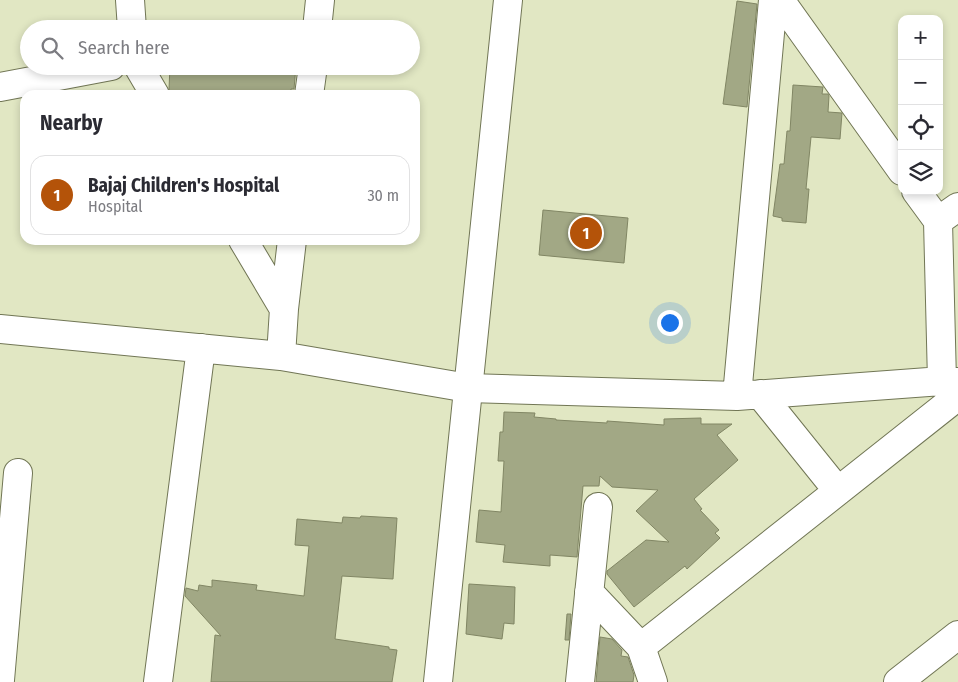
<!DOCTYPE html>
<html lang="en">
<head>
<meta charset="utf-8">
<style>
	:root { --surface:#fff; --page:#f2f2f3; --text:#2b2b33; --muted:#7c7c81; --line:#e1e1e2; --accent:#b45309 }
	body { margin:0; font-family:"Fira Sans Condensed",sans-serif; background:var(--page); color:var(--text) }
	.controls { position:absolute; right:15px; top:15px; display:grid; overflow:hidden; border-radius:10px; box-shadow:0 2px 8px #0003 }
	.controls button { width:45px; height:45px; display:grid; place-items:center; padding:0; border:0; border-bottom:1px solid var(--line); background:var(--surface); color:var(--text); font:25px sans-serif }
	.you { position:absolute; left:669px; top:322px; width:18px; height:18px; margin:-12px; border:4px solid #fff; border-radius:50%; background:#1a73e8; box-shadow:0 0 0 8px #1a73e833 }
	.badge { display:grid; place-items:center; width:32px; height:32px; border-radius:50%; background:var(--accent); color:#fff; font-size:16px; font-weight:700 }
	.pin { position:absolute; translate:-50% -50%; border:2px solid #fff; box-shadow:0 1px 5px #0006 }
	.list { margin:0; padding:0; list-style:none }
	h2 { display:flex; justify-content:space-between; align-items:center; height:65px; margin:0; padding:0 20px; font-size:21px }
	h2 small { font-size:16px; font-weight:400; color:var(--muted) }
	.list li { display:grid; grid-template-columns:32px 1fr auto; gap:15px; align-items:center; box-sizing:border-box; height:80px; margin:0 10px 10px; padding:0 10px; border:1px solid var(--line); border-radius:15px }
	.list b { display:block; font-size:19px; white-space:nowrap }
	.list p { margin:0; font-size:16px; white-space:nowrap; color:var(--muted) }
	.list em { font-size:16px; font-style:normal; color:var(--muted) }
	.icon { flex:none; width:28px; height:28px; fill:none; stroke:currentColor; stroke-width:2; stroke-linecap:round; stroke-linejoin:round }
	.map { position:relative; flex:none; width:958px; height:682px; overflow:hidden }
	.search { position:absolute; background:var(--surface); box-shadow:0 2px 8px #0003; left:20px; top:20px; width:400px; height:55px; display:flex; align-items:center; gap:12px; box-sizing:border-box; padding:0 18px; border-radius:28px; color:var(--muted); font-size:19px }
	.panel { position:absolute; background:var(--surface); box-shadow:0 2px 8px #0003; left:20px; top:90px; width:400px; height:155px; border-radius:15px }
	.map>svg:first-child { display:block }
	.building { fill:#a2a885; stroke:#818664 }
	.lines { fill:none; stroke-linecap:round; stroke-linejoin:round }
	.minor-casing { stroke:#717655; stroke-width:30 }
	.secondary-casing { stroke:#717655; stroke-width:30 }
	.minor { stroke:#fff; stroke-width:28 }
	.secondary { stroke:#fff; stroke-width:28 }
</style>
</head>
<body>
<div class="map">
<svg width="958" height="682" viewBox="0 0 958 682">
	<rect width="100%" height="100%" fill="#e1e7c3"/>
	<!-- building -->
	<path class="building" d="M 737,1 L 757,4 L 747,107 L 723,104 Z
		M 170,66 L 296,66 L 294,89 L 291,89 L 291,92 L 284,91 L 284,93 L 261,92 L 261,95 L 228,93 L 228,95 L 171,95 L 169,89 Z
		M 793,85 L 823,87 L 822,94 L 828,94 L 829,96 L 828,112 L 842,113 L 840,139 L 811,137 L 806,189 L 809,189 L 806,223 L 782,221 L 782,218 L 773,216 L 780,164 L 784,164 L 787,131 L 790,131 Z
		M 543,210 L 628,218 L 624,263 L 539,255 Z
		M 504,412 L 535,413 L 534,417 L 556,419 L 556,420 L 607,423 L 607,421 L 664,425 L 664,419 L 701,418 L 701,424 L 732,424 L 717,435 L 738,460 L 694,499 L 702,509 L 700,510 L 719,530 L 715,533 L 720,538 L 687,569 L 685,566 L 634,607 L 607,574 L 607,571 L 646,540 L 669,542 L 636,511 L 658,490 L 612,487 L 600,476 L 599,486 L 583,486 L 577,557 L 550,555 L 550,566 L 503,562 L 505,545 L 476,542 L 479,510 L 501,512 L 504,461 L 498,461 L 500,432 L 503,432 Z
		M 361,516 L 397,518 L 393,579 L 342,576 L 335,639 L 389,647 L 389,649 L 397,650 L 392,682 L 211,682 L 215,635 L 221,636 L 185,596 L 186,588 L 198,591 L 199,585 L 212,587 L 212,580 L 257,585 L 256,590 L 304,596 L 309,546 L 295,545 L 297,519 L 342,523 L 343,517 L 360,518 Z
		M 469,584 L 515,587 L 514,624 L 504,623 L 502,639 L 466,634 Z
		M 567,614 L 571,614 L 569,640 L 565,640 Z
		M 600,637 L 612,639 L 622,650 L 621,656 L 628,657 L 634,675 L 633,682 L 596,682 Z"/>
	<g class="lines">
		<defs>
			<path id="minor" d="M 130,0 L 132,29
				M 780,0 L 902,171
				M 317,29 L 320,0
				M 138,66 L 155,95
				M 0,87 L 111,66
				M 309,95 L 313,66
				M 916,191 L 938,221 L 942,381
				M 938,221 L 958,207
				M 243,240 L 284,309
				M 0,329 L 281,356 L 468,388 L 737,396 L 942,381 L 958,382
				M 281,356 L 284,309 L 292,240
				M 760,394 L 838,491
				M 737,396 L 773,0
				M 589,592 L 641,647 L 653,682
				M 641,647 L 958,396
				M 0,680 L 18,473
				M 158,682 L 201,348
				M 580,682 L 598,507
				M 898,682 L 958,635"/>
			<path id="secondary" d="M 438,682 L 508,0"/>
		</defs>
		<!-- minor casing -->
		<use href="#minor" class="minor-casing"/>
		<!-- secondary casing -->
		<use href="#secondary" class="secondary-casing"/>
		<!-- minor -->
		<use href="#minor" class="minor"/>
		<!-- secondary -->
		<use href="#secondary" class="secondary"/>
	</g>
</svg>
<div class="controls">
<button>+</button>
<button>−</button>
<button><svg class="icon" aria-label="locate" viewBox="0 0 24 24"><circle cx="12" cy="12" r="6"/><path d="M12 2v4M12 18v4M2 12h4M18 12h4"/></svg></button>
<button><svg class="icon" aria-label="layers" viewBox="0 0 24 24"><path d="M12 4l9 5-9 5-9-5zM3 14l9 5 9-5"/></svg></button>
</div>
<div class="you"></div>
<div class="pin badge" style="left:586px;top:233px">1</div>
<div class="search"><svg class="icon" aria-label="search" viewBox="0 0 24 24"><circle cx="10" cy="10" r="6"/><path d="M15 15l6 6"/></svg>Search here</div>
<section class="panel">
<h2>Nearby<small></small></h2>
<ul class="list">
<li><span class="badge">1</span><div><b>Bajaj Children's Hospital</b><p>Hospital</p></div><em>30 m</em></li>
</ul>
</section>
</div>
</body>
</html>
